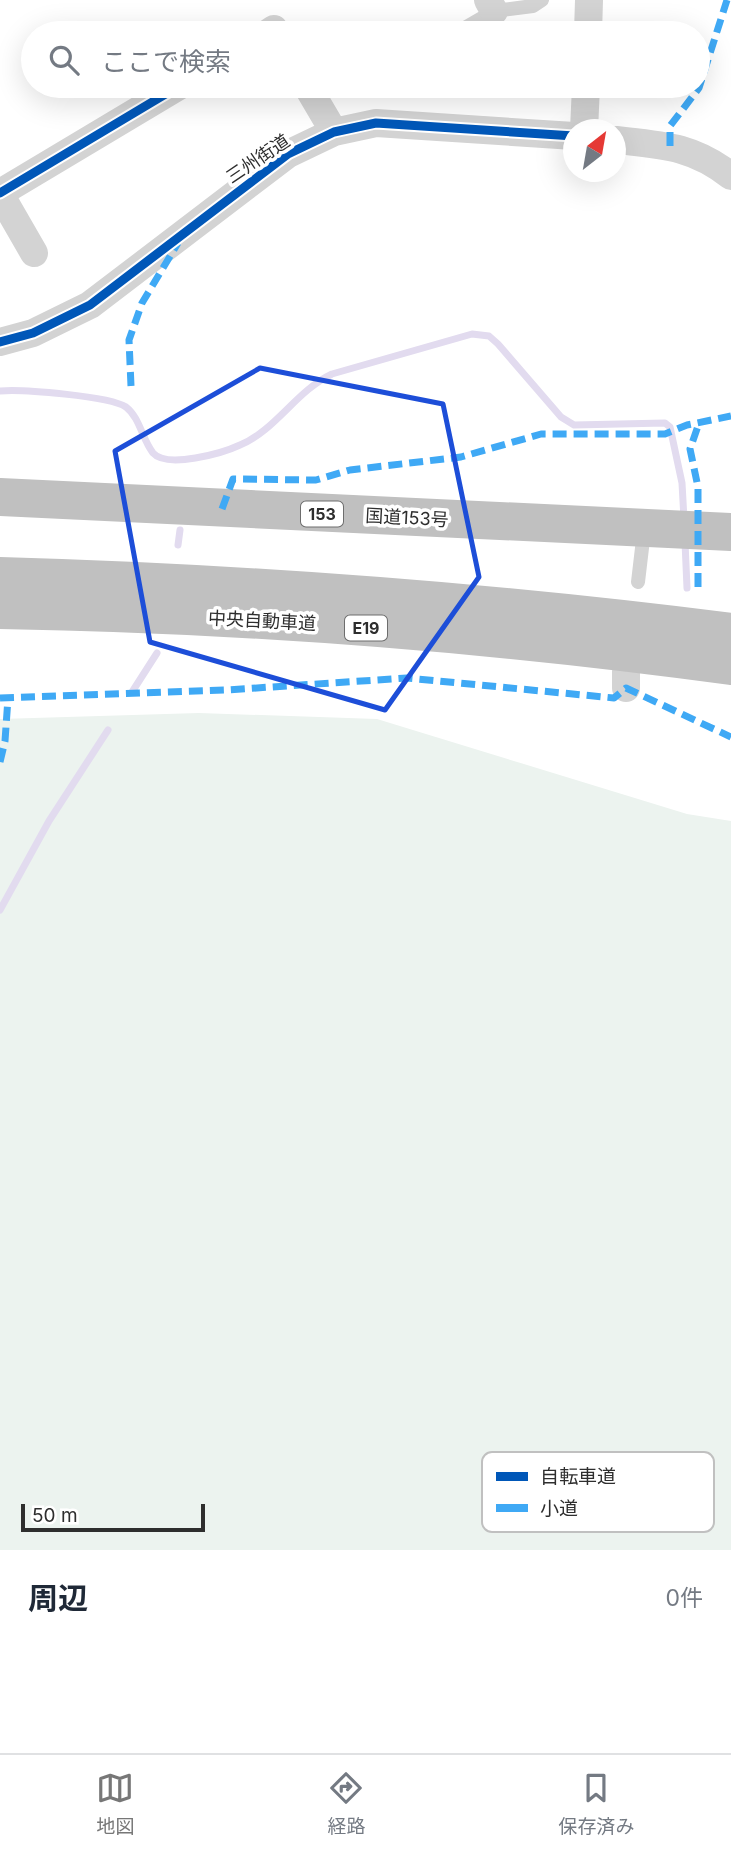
<!DOCTYPE html>
<html lang="ja">
<head>
<meta charset="utf-8">
<style>
	:root { --surface:#fff; --page:#f6f6f7; --text:#1f2937; --muted:#747a83; --line:#e0e1e3; --accent:#777 }
	body { margin:0; font-family:Inter,"Noto Sans JP",sans-serif; background:var(--page); color:var(--text) }
	.compass { position:absolute; left:563px; top:119px; width:63px; height:63px; border-radius:50%; background:var(--surface); box-shadow:0 7px 28px #0002; rotate:31deg }
	.scale { position:absolute; left:21px; bottom:18px; width:184px; box-sizing:border-box; padding-left:7px; border:4px solid #2e2e2e; border-top:0; font-size:19px; line-height:24px; white-space:nowrap; color:#2e2e2e; -webkit-text-stroke:5px #fff; paint-order:stroke }
	.list { margin:0; padding:0; list-style:none }
	h2 { display:flex; justify-content:space-between; align-items:center; height:91px; margin:0; padding:0 28px; font-size:30px }
	h2 small { font-size:23px; font-weight:400; color:var(--muted) }
	.icon { flex:none; width:38px; height:38px; fill:none; stroke:currentColor; stroke-width:2; stroke-linecap:round; stroke-linejoin:round }
	.map { position:relative; flex:none; width:731px; height:1550px; overflow:hidden }
	.search { position:absolute; background:var(--surface); box-shadow:0 7px 28px #0002; left:21px; right:21px; top:21px; height:77px; display:flex; align-items:center; gap:18px; box-sizing:border-box; padding:0 24px; border-radius:38px; color:var(--muted); font-size:26px }
	.sheet { height:203px; background:var(--surface) }
	nav { display:flex; justify-content:space-around; align-items:center; box-sizing:border-box; height:98px; border-top:2px solid var(--line); background:var(--surface); font-size:19px; color:var(--muted) }
	nav a { display:grid; justify-items:center; gap:4px }
	nav .on { color:var(--accent) }
	.map>svg:first-child { display:block }
	.green { fill:#ecf3ef }
	.lines { fill:none; stroke-linecap:round; stroke-linejoin:round }
	.stream { stroke:#e2dbef; stroke-width:7 }
	.lane { stroke:#d3d3d3; stroke-width:14 }
	.street { stroke:#d3d3d3; stroke-width:28 }
	.highway { stroke:#c0c0c0; stroke-width:38 }
	.quiet { stroke:#3fa9f5; stroke-width:7; stroke-dasharray:14 7; stroke-linecap:butt }
	.cycleway-casing { stroke:#fff; stroke-width:13 }
	.cycleway { stroke:#0057b8; stroke-width:9 }
	.marked { fill:none; stroke:#1d4ed8; stroke-width:5; stroke-linejoin:round }
	.labels { text-anchor:middle; stroke-width:7; stroke-linejoin:round; paint-order:stroke }
	.shield { fill:#fff; stroke:#6d6d6d; stroke-width:2 }
	.shield-label { font-size:16px; font-weight:bold; fill:#2e2e2e }
	.street-label { font-size:18px; fill:#2e2e2e; stroke:#fff }
	.key { fill:#fff; stroke:#c0c0c0; stroke-width:2 }
	.key-label { font-size:19px; fill:#2e2e2e }
</style>
</head>
<body>
<div class="map">
<svg width="731" height="1550" viewBox="0 0 731 1550">
	<rect width="100%" height="100%" fill="#fff"/>
	<!-- green -->
	<path class="green" d="M 199,713 L 377,719 L 687,814 L 731,821 L 731,1550 L 0,1550 L 0,719 Z"/>
	<g class="lines">
		<!-- stream -->
		<path class="stream" d="M 0,391 C 21,389 110,396 126,407 C 140,418 142,439 153,453 C 167,469 223,453 240,445 C 276,430 296,391 332,374 L 472,334 L 489,336 L 498,344 L 561,417 L 574,425 L 665,423 L 670,427 L 682,483 L 684,519
			M 685,542 L 687,588
			M 178,545 L 180,530
			M 132,692 L 157,653
			M 0,910 L 49,821 L 108,730"/>
		<!-- lane -->
		<path class="lane" d="M 456,33 L 494,11 L 533,6 L 542,0
			M 638,582 L 644,531"/>
		<!-- street -->
		<path class="street" d="M 488,0 L 494,11
			M 268,33 L 274,29 L 276,33
			M 588,33 L 589,0
			M 307,86 L 334,132
			M 584,130 L 586,86
			M 616,140 C 662,145 693,146 731,176
			M 0,193 L 179,86
			M 0,194 L 34,253
			M 0,342 L 33,333 L 90,305 L 288,154 L 334,132 L 376,123 L 574,136
			M 626,688 L 626,672"/>
		<!-- highway -->
		<path class="highway" d="M 0,497 L 731,532
			M 0,576 C 245,583 488,601 731,632
			M 0,610 C 244,614 489,633 731,666"/>
		<!-- quiet -->
		<path class="quiet" d="M 670,146 L 670,126 L 699,88 L 727,0
			M 131,386 L 129,340 L 142,303 L 178,243
			M 222,509 L 233,479 L 316,480 L 350,470 L 461,457 L 541,434 L 665,434 L 687,425 L 731,416
			M 698,587 L 698,487 L 690,449 L 699,423
			M 0,698 L 226,690 L 407,678 L 614,698 L 626,688 L 731,737
			M 0,762 L 5,741 L 8,698"/>
		<defs>
			<path id="cycleway" d="M 0,193 L 179,86
				M 0,342 L 33,333 L 90,305 L 288,154 L 334,132 L 376,123 L 574,136"/>
		</defs>
		<!-- cycleway casing -->
		<use href="#cycleway" class="cycleway-casing"/>
		<!-- cycleway -->
		<use href="#cycleway" class="cycleway"/>
	</g>
	<!-- marked area -->
	<path class="marked" d="M 260,368 L 443,404 L 479,577 L 385,710 L 150,642 L 115,451 Z"/>
	<g class="labels">
		<!-- shield labels -->
		<g class="shield">
			<rect x="301" y="501.5" width="42" height="25" rx="5"/>
			<rect x="345" y="615.5" width="42" height="25" rx="5"/>
		</g>
		<g class="shield-label">
			<text x="322" y="520">153</text>
			<text x="366" y="634">E19</text>
		</g>
		<!-- street labels -->
		<g class="street-label">
			<text transform="translate(258 159) rotate(-34)" y="6">三州街道</text>
			<text transform="translate(407 518) rotate(3)" y="6">国道153号</text>
			<text transform="translate(262 621) rotate(3)" y="6">中央自動車道</text>
		</g>
	</g>
	<!-- legend -->
	<rect x="482" y="1452" width="232" height="80" rx="10" class="key"/>
	<rect x="496" y="1472" width="32" height="9" fill="#0057b8"/>
	<rect x="496" y="1504" width="32" height="8" fill="#3fa9f5"/>
	<g class="key-label">
		<text x="540" y="1483">自転車道</text>
		<text x="540" y="1515">小道</text>
	</g>
</svg>
<svg class="compass" viewBox="-18 -18 36 36"><path d="M0-13l5 13h-10z" fill="#e53935"/><path d="M0 13l5-13h-10z" fill="#747a83"/></svg>
<div class="scale">50 m</div>
<div class="search"><svg class="icon" aria-label="search" viewBox="0 0 24 24"><circle cx="10" cy="10" r="6"/><path d="M15 15l6 6"/></svg>ここで検索</div>
</div>
<section class="sheet">
<h2>周辺<small>0件</small></h2>
<ul class="list">
</ul>
</section>
<nav>
<a class="on"><svg class="icon" aria-label="map" viewBox="0 0 24 24"><path d="M3 6l6-2 6 2 6-2v14l-6 2-6-2-6 2zM9 4v14M15 6v14"/></svg>地図</a>
<a><svg class="icon" aria-label="directions" viewBox="0 0 24 24"><path d="M12 3l9 9-9 9-9-9zM9 14v-3h6M13 9l2 2-2 2"/></svg>経路</a>
<a><svg class="icon" aria-label="saved" viewBox="0 0 24 24"><path d="M7 4h10v16l-5-4-5 4z"/></svg>保存済み</a>
</nav>
</body>
</html>
